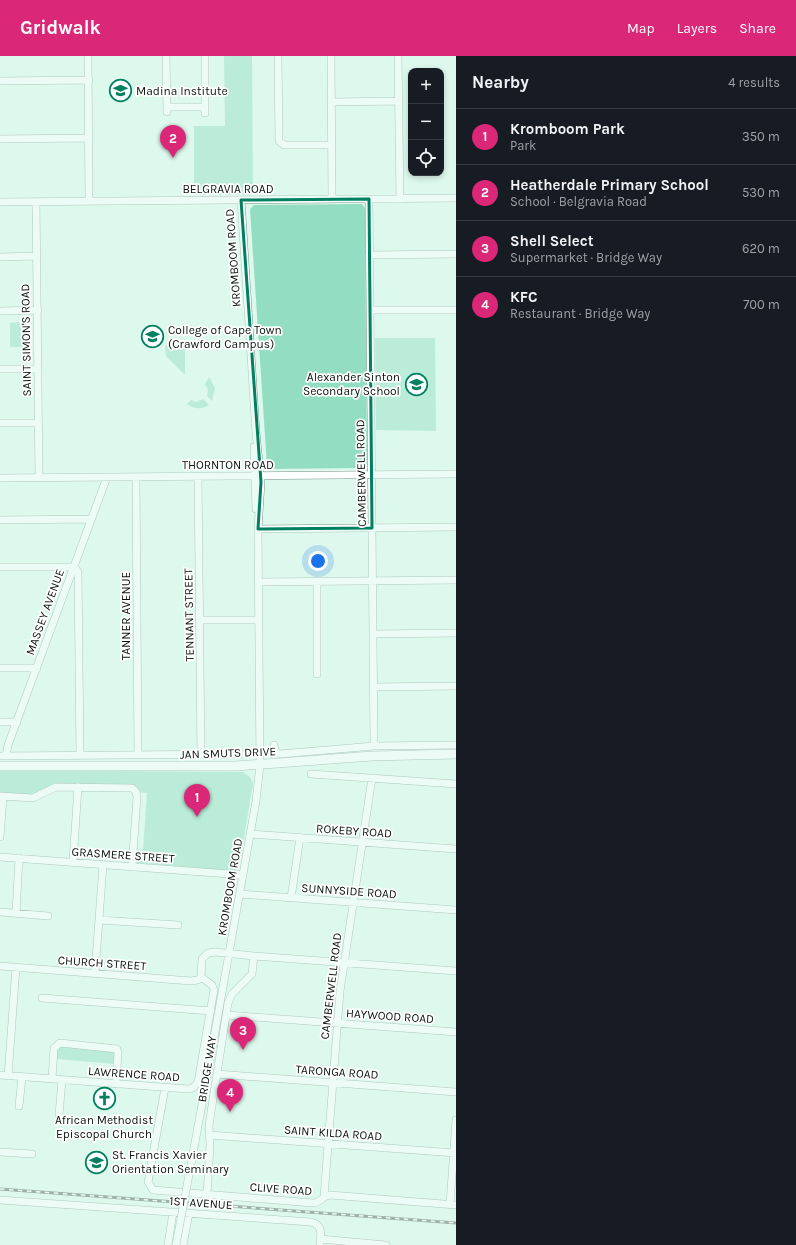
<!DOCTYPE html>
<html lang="en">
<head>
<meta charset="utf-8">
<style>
	:root { --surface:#171b24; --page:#20242c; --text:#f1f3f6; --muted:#9ea1a6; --line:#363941; --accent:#db2777 }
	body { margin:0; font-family:Karla,sans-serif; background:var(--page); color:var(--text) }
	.controls { position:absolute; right:12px; top:12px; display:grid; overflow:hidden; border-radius:8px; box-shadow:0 2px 6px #0003 }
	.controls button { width:36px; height:36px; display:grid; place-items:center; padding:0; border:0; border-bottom:1px solid var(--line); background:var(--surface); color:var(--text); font:20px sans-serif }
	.you { position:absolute; left:318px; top:505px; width:14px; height:14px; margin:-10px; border:3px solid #fff; border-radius:50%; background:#1a73e8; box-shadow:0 0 0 6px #1a73e833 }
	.badge { display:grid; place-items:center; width:26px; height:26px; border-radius:50%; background:var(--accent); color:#fff; font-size:13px; font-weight:700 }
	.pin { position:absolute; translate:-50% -33px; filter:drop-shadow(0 1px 2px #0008) }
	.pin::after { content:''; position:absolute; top:21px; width:14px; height:12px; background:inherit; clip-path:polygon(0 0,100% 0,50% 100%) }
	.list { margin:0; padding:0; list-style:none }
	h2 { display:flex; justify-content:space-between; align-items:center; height:52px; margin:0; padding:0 16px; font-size:17px }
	h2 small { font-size:13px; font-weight:400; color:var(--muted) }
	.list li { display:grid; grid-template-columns:26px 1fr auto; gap:12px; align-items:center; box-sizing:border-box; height:56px; padding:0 16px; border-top:1px solid var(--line) }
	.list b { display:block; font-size:15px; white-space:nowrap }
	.list p { margin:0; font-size:13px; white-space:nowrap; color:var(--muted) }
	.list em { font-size:13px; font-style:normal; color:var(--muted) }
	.icon { flex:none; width:22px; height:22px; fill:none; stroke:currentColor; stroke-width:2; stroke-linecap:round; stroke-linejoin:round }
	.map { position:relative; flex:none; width:456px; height:1189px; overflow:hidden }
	header { display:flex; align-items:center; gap:24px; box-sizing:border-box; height:56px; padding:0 20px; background:var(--accent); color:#fff }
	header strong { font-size:19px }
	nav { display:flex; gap:22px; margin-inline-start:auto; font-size:14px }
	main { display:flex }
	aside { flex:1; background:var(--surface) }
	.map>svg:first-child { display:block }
	.green { fill:#93dec2 }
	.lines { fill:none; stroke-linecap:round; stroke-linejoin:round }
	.minor-casing { stroke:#789187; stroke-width:8 }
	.major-casing { stroke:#789187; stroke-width:10 }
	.minor { stroke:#fff; stroke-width:7 }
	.major { stroke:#fff; stroke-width:9 }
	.rail-casing { stroke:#4f5e57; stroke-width:3 }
	.rail { stroke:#fff; stroke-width:1.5; stroke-dasharray:4.5; stroke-linecap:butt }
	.minor-bridge-casing { stroke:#789187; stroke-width:8; stroke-linecap:butt }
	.minor-bridge { stroke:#fff; stroke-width:7 }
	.marked { fill:none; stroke:#008061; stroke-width:3; stroke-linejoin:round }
	.labels { text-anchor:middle; stroke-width:3.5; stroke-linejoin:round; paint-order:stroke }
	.poi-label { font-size:12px; fill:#0a130f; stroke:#fff; text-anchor:start }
	.street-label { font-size:12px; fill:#0a130f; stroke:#fff }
</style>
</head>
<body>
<header>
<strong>Gridwalk</strong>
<nav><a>Map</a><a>Layers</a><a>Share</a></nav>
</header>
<main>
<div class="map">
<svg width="456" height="1189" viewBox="0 0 456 1189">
	<rect width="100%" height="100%" fill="#ddf8ec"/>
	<!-- green -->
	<path class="green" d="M 224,0 L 252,0 L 253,139 L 194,139 L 194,70 L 225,70 Z
		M 362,148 L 365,152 L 367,409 L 363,412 L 270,413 L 267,410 L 250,153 L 254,149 Z
		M 23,266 L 23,291 L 10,291 L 10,267 Z
		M 375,282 L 435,282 L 436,375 L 376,374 Z
		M 167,288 L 177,288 L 185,293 L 185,319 L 166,300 L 165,290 Z
		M 209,321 L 215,332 L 212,345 L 207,340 L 208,334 L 205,328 Z
		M 203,343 L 209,349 C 201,354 194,353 187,348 L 191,344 L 196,346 Z
		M 0,714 L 243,716 L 250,721 L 253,727 L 239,812 L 234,815 L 137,807 L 135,793 L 143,794 L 147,737 L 55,729 L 31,740 L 0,738 Z
		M 60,990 L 114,994 L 116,997 L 115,1008 L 56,1003 L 57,993 Z"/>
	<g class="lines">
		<defs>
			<path id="minor" d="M 88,0 L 89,145
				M 166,0 L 167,56
				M 205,0 L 205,57
				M 278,0 L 279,85 L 284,89 L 332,89
				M 331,0 L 332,143
				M 398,0 L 400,143
				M 0,25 L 89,24
				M 331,46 L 399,45
				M 167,51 L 205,51
				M 0,83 L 89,82
				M 369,143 L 374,690
				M 0,146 L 456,142
				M 36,146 L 39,422
				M 369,199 L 456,198
				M 0,201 L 37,200
				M 370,254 L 456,254
				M 0,255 L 38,254
				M 0,313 L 38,313
				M 0,367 L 38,367
				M 254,391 L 256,453
				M 198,420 L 201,699
				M 136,421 L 138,699
				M 0,422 L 456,418
				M 0,464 L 91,463
				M 258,473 L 456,471
				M 0,511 L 74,511 L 78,516 L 80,700
				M 259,526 L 456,524
				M 200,564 L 259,564
				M 373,578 L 456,577
				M 0,612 L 37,612
				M 317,618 L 317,526
				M 374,631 L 456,630
				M 0,666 L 17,666
				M 274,689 L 275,695 L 280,698 L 374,690 L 456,689
				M 0,700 L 243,698
				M 6,700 L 8,689 L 107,421
				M 311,718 L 456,728
				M 0,740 L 33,742 L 56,731 L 132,732 L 136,736 L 137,741 L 132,811
				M 251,778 L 456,793
				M 0,781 L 3,741
				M 0,801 L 243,819
				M 73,806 L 78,731
				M 240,838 L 456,854
				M 291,842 L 300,781
				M 0,856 L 48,860
				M 16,857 L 19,802
				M 99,864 L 178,869
				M 0,910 L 191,925 L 198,924 L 201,921
				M 95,917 L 103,809
				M 201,921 L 202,903 L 208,897 L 215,896 L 254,900 L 456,915
				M 42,942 L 211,955
				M 227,959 L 456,976
				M 217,1018 L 456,1036
				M 0,1019 L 188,1033 L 193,1032 L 198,1026 L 214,934 L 212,929 L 201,921
				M 8,1020 L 16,911
				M 52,1023 L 54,992 L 60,987 L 117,993 L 118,997 L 116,1028
				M 165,1032 L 148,1126 L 153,1134 L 313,1147 C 321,1147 323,1139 330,1139 L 456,1149
				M 204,1038 L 256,745 L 260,709 L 258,473 L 261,426 L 256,377 L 241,144
				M 19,1050 L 22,1021
				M 59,1059 L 62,1024
				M 209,1079 L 456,1097
				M 0,1096 L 32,1098
				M 207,1139 L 210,1089 L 209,1069 L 228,947 L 232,938 L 252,918 L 254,900
				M 324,1141 L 340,935 L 372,722
				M 0,1144 L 311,1166 C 323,1169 321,1178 320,1189
				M 450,1148 L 456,1064
				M 320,1183 L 386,1189
				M 168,1189 L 173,1156
				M 183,1189 L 189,1157"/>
			<path id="major" d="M 0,710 L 236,710 L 372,700 L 456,698"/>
		</defs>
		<!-- minor casing -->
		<use href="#minor" class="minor-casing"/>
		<!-- major casing -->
		<use href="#major" class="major-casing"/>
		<!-- minor -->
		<use href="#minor" class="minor"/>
		<!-- major -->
		<use href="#major" class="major"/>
		<defs>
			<path id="rail" d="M 0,1133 L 456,1167"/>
		</defs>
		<!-- rail casing -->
		<use href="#rail" class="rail-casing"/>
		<!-- rail -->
		<use href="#rail" class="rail"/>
		<defs>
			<path id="minor-bridge" d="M 176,1189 L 204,1038"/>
		</defs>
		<!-- minor-bridge casing -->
		<use href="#minor-bridge" class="minor-bridge-casing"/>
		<!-- minor-bridge -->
		<use href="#minor-bridge" class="minor-bridge"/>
	</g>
	<!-- marked area -->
	<path d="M0 0H456V1189H0ZM 369,143 L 372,472 L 258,473 L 261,426 L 241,144 Z" fill="#ddf8ec" fill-opacity=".55" fill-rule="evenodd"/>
	<path class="marked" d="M 369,143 L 372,472 L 258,473 L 261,426 L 241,144 Z"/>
	<!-- icons -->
	<defs>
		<symbol id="university-ring" viewBox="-11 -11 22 22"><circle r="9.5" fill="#fff" stroke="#008061" stroke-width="1.5"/><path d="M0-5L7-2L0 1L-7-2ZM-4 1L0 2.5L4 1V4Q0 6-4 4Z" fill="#008061"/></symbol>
		<symbol id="school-ring" viewBox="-11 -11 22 22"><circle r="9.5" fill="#fff" stroke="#008061" stroke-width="1.5"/><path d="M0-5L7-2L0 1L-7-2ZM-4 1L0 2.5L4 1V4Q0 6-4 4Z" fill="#008061"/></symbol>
		<symbol id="church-ring" viewBox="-11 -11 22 22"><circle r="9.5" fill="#fff" stroke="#008061" stroke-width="1.5"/><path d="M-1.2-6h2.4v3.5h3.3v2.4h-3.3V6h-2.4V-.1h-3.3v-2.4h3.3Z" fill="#008061"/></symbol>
	</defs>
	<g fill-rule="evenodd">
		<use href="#university-ring" x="108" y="22" width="25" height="25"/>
		<use href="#university-ring" x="140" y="268" width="25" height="25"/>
		<use href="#school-ring" x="404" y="316" width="25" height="25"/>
		<use href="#church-ring" x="92" y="1030" width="25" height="25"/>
		<use href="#university-ring" x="84" y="1094" width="25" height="25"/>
	</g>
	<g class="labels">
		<!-- poi labels -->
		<g class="poi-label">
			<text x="136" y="39">Madina Institute</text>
			<text x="168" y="278">College of Cape Town<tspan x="168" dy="14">(Crawford Campus)</tspan></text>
			<text x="400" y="325" text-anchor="end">Alexander Sinton<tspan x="400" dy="14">Secondary School</tspan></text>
			<text x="104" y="1068" text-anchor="middle">African Methodist<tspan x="104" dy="14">Episcopal Church</tspan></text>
			<text x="112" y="1103">St. Francis Xavier<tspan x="112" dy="14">Orientation Seminary</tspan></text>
		</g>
		<!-- street labels -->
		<g class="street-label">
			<text x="228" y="137">BELGRAVIA ROAD</text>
			<text transform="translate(233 202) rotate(-94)" y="4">KROMBOOM ROAD</text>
			<text transform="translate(26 284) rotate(-91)" y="4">SAINT SIMON'S ROAD</text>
			<text x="228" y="413">THORNTON ROAD</text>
			<text transform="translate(361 417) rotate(-91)" y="4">CAMBERWELL ROAD</text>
			<text transform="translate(45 556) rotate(-70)" y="4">MASSEY AVENUE</text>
			<text transform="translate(189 559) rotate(-91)" y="4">TENNANT STREET</text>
			<text transform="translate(126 560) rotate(-90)" y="4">TANNER AVENUE</text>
			<text transform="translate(228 697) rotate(-2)" y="4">JAN SMUTS DRIVE</text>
			<text transform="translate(354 775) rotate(4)" y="4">ROKEBY ROAD</text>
			<text transform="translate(123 799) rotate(4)" y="4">GRASMERE STREET</text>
			<text transform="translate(230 831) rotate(-80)" y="4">KROMBOOM ROAD</text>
			<text transform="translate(349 835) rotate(4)" y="4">SUNNYSIDE ROAD</text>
			<text transform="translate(102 907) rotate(4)" y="4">CHURCH STREET</text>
			<text transform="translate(331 930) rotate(-83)" y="4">CAMBERWELL ROAD</text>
			<text transform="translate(390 960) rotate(4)" y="4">HAYWOOD ROAD</text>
			<text transform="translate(207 1013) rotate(-81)" y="4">BRIDGE WAY</text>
			<text transform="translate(337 1016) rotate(4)" y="4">TARONGA ROAD</text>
			<text transform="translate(134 1018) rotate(4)" y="4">LAWRENCE ROAD</text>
			<text transform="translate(333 1077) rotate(4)" y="4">SAINT KILDA ROAD</text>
			<text transform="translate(281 1133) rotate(4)" y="4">CLIVE ROAD</text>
			<text transform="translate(201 1147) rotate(4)" y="4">1ST AVENUE</text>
		</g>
	</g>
</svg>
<div class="controls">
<button>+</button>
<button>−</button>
<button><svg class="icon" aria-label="locate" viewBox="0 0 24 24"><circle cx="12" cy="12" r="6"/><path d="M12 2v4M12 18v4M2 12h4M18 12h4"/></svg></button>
</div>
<div class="you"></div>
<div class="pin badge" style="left:197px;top:761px">1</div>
<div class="pin badge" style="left:173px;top:102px">2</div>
<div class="pin badge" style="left:243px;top:994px">3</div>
<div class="pin badge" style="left:230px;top:1056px">4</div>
</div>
<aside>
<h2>Nearby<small>4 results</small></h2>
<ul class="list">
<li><span class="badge">1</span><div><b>Kromboom Park</b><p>Park</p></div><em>350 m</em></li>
<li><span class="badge">2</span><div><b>Heatherdale Primary School</b><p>School · Belgravia Road</p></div><em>530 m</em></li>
<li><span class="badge">3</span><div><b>Shell Select</b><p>Supermarket · Bridge Way</p></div><em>620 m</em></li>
<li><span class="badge">4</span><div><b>KFC</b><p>Restaurant · Bridge Way</p></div><em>700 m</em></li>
</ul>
</aside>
</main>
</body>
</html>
